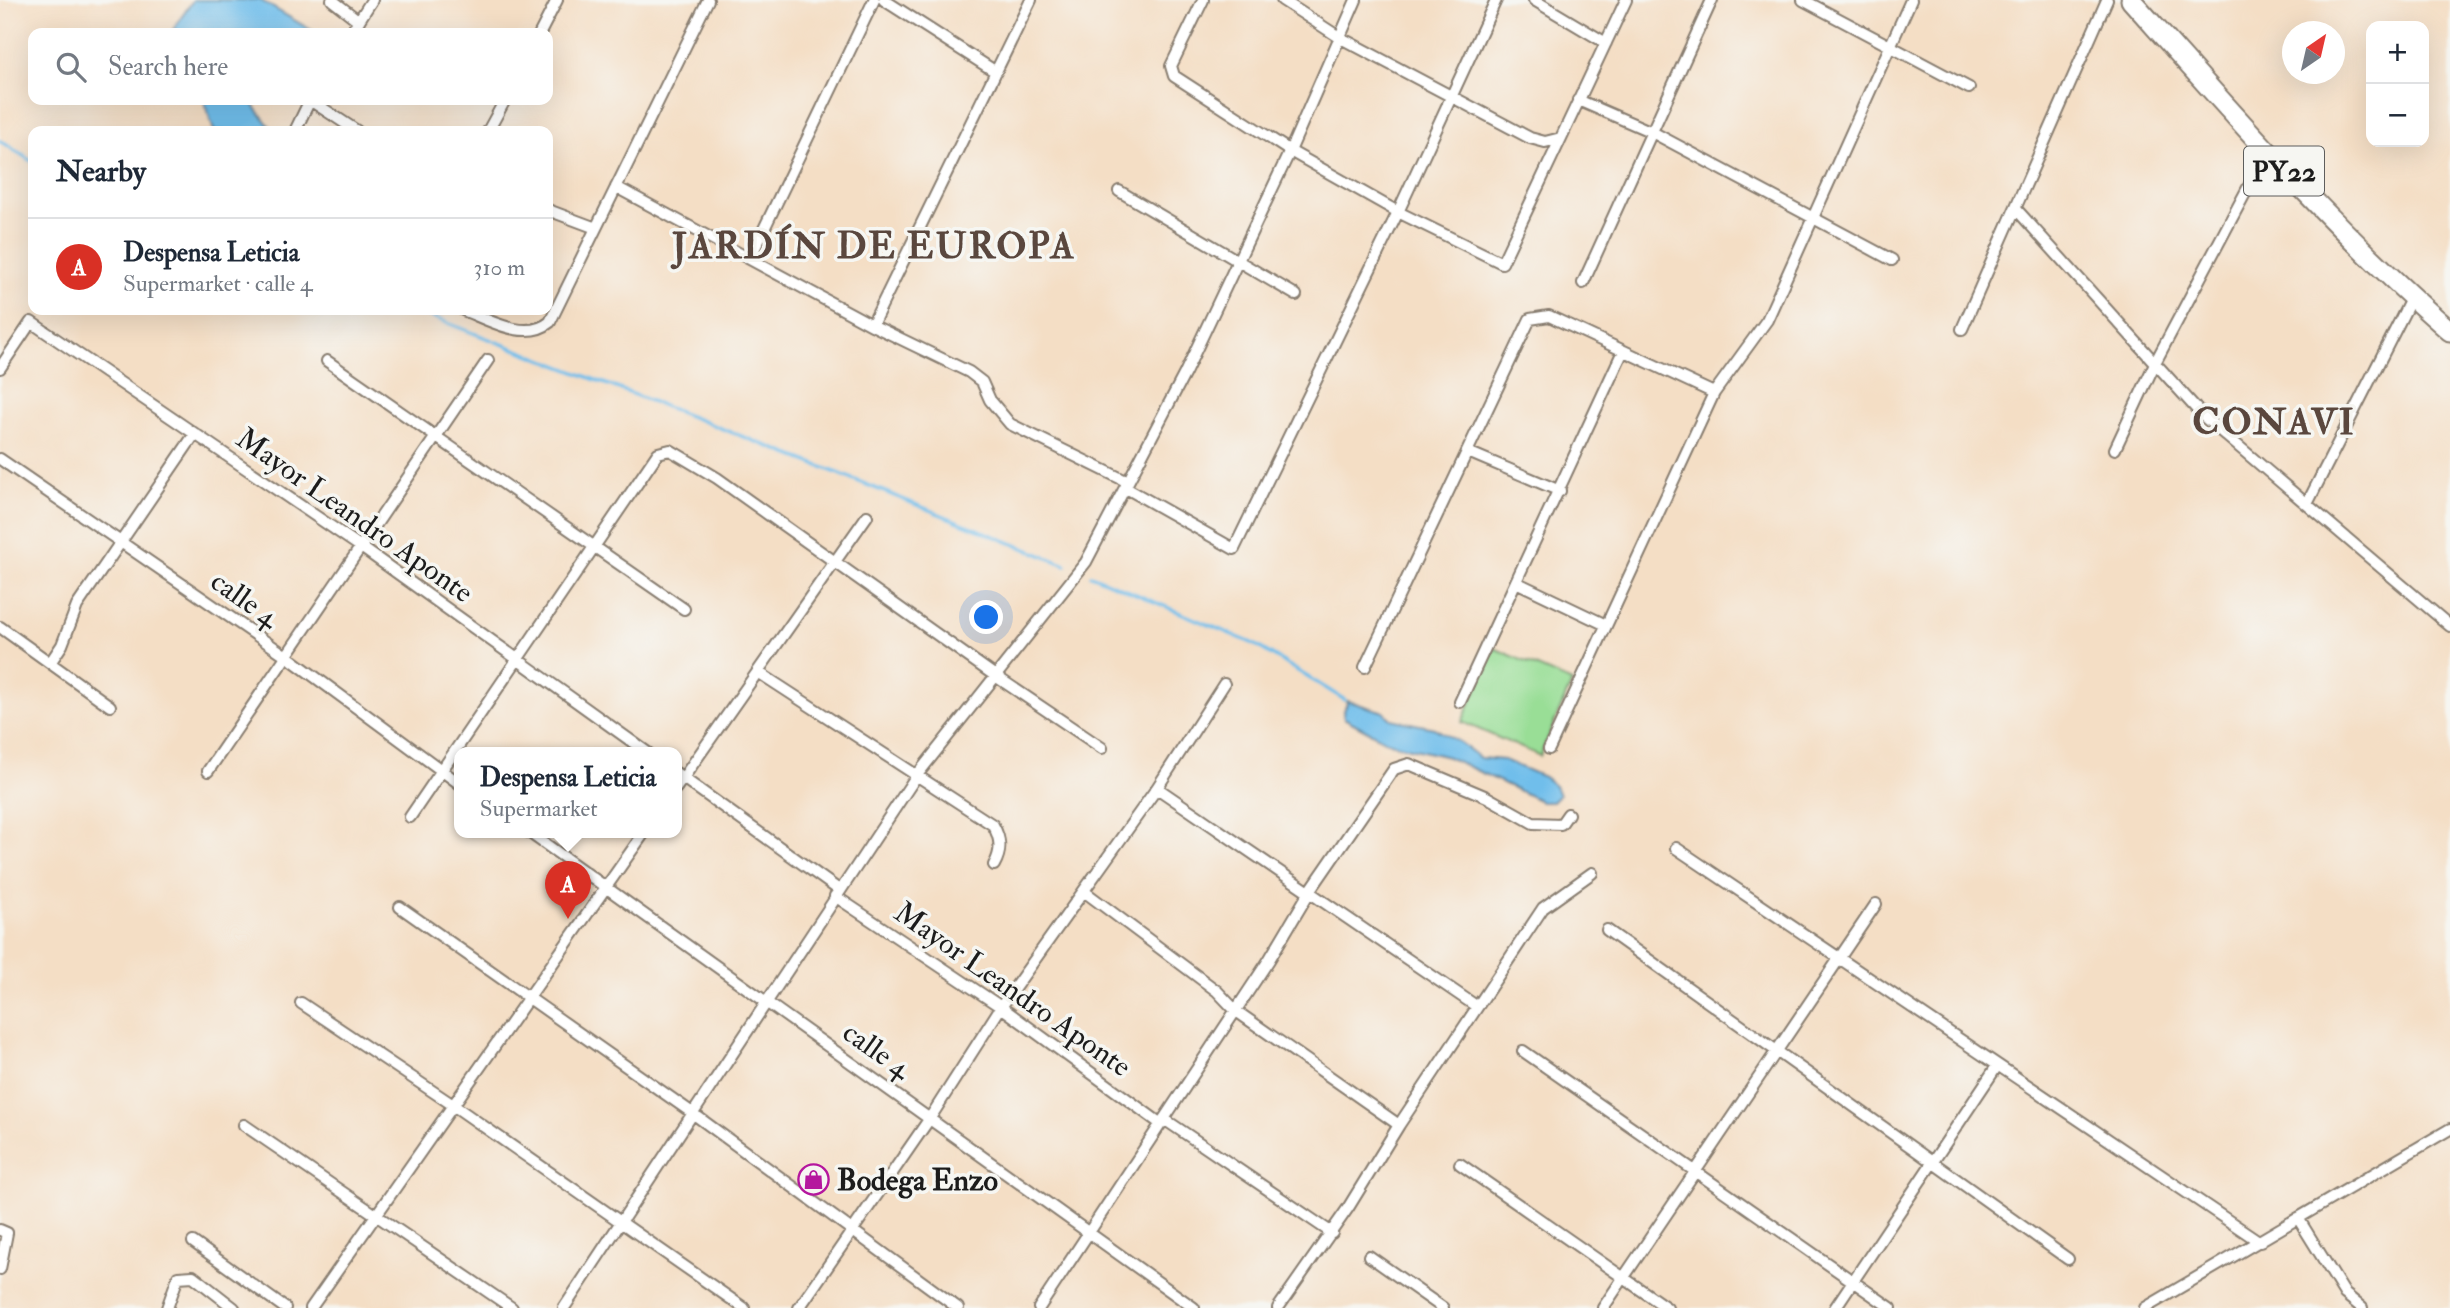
<!DOCTYPE html>
<html lang="en">
<head>
<meta charset="utf-8">
<style>
	:root { --surface:#fff; --page:#f6f6f7; --text:#1f2937; --muted:#747a83; --line:#e0e1e3; --accent:#d93025 }
	body { margin:0; font-family:"IM FELL Double Pica",serif; background:var(--page); color:var(--text) }
	.controls { position:absolute; right:21px; top:21px; display:grid; overflow:hidden; border-radius:14px; box-shadow:0 7px 28px #0002 }
	.controls button { width:63px; height:63px; display:grid; place-items:center; padding:0; border:0; border-bottom:2px solid var(--line); background:var(--surface); color:var(--text); font:35px sans-serif }
	.compass { position:absolute; left:2282px; top:21px; width:63px; height:63px; border-radius:50%; background:var(--surface); box-shadow:0 7px 28px #0002; rotate:34deg }
	.you { position:absolute; left:987px; top:618px; width:24px; height:24px; margin:-18px; border:5px solid #fff; border-radius:50%; background:#1a73e8; box-shadow:0 0 0 10px #1a73e833 }
	.badge { display:grid; place-items:center; width:46px; height:46px; border-radius:50%; background:var(--accent); color:#fff; font-size:23px; font-weight:700 }
	.pin { position:absolute; translate:-50% -58px; filter:drop-shadow(0 2px 4px #0008) }
	.pin::after { content:''; position:absolute; top:37px; width:24px; height:21px; background:inherit; clip-path:polygon(0 0,100% 0,50% 100%) }
	.popup { position:absolute; left:454px; top:747px; width:228px; height:91px; box-sizing:border-box; display:grid; place-content:center; border-radius:14px; background:var(--surface); filter:drop-shadow(0 2px 5px #0005); font-size:23px; white-space:nowrap; color:var(--muted) }
	.popup b { font-size:26px; color:var(--text) }
	.popup::after { content:''; position:absolute; left:50%; top:100%; margin-left:-14px; border:14px solid transparent; border-top-color:var(--surface) }
	.list { margin:0; padding:0; list-style:none }
	h2 { display:flex; justify-content:space-between; align-items:center; height:91px; margin:0; padding:0 28px; font-size:30px }
	h2 small { font-size:23px; font-weight:400; color:var(--muted) }
	.list li { display:grid; grid-template-columns:46px 1fr auto; gap:21px; align-items:center; box-sizing:border-box; height:98px; padding:0 28px; border-top:2px solid var(--line) }
	.list b { display:block; font-size:26px; white-space:nowrap }
	.list p { margin:0; font-size:23px; white-space:nowrap; color:var(--muted) }
	.list em { font-size:23px; font-style:normal; color:var(--muted) }
	.icon { flex:none; width:38px; height:38px; fill:none; stroke:currentColor; stroke-width:2; stroke-linecap:round; stroke-linejoin:round }
	.map { position:relative; flex:none; width:2450px; height:1308px; overflow:hidden }
	.search { position:absolute; background:var(--surface); box-shadow:0 7px 28px #0002; left:28px; top:28px; width:525px; height:77px; display:flex; align-items:center; gap:18px; box-sizing:border-box; padding:0 24px; border-radius:14px; color:var(--muted); font-size:26px }
	.panel { position:absolute; background:var(--surface); box-shadow:0 7px 28px #0002; left:28px; top:126px; width:525px; height:189px; border-radius:14px }
	.map>svg:first-child { display:block }
	.green { fill:#99de96; stroke:#5a7d59; stroke-width:2 }
	.water { fill:#70beeb; stroke:#466d84; stroke-width:2 }
	.lines { fill:none; stroke-linecap:round; stroke-linejoin:round }
	.stream { stroke:#70beeb; stroke-width:3.5 }
	.street-casing { stroke:#887d70; stroke-width:14 }
	.highway-casing { stroke:#887d70; stroke-width:23 }
	.street { stroke:#fff; stroke-width:10 }
	.highway { stroke:#fff; stroke-width:19 }
	.labels { text-anchor:middle; stroke-width:7; stroke-linejoin:round; paint-order:stroke }
	.shield { fill:#f6f6f2; stroke:#5d5d5c; stroke-width:2 }
	.shield-label { font-size:28px; font-weight:bold; fill:#1c1c1c }
	.street-label { font-size:30px; fill:#1c1c1c; stroke:#f6f6f2 }
	.poi-label { font-size:30px; font-weight:bold; fill:#1c1c1c; stroke:#f6f6f2; text-anchor:start }
	.district-label { font-size:37px; font-weight:bold; letter-spacing:2px; fill:#5a473e; stroke:#f6f6f2 }
</style>
</head>
<body>
<div class="map">
<svg width="2450" height="1308" viewBox="0 0 2450 1308">
	<rect width="100%" height="100%" fill="#f6f6f2"/>
	<filter id="ink" filterUnits="userSpaceOnUse"><feTurbulence type="fractalNoise" baseFrequency=".0143" numOctaves="2"/><feDisplacementMap in="SourceGraphic" scale="14" xChannelSelector="R" yChannelSelector="G"/><feConvolveMatrix kernelMatrix="1 2 1 2 8 2 1 2 1" color-interpolation-filters="sRGB"/></filter>
	<filter id="wash" filterUnits="userSpaceOnUse"><feTurbulence type="fractalNoise" baseFrequency=".00686" numOctaves="4" result="noise"/><feDisplacementMap in="SourceGraphic" scale="28" xChannelSelector="R" yChannelSelector="G"/><feGaussianBlur stdDeviation="1.57" result="paint"/><feColorMatrix in="noise" values="0 0 0 0 0 0 0 0 0 0 0 0 0 0 0 0 0 1.4 0 .05"/><feComposite in="paint" operator="in"/></filter>
	<g filter="url(#wash)">
		<rect width="100%" height="100%" fill="#f4dec5"/>
		<!-- green -->
		<path class="green" d="M 1494,648 L 1572,682 L 1540,756 L 1462,722 Z"/>
		<!-- water -->
		<path class="water" d="M 193,0 L 260,0 L 316,33 L 171,33 Z
			M 204,100 L 250,100 L 273,131 L 214,131 Z
			M 1348,701 L 1384,712 L 1391,719 L 1434,728 L 1461,743 L 1480,758 L 1504,760 L 1544,777 L 1555,786 L 1559,795 L 1552,802 L 1543,802 L 1448,757 L 1390,743 L 1344,718 L 1343,713 Z"/>
		<g class="lines">
			<!-- stream -->
			<path class="stream" d="M 0,141 L 33,162
				M 414,310 L 845,476 L 1066,565
				M 1091,575 L 1254,644 L 1345,700"/>
		</g>
	</g>
	<g filter="url(#ink)">
		<g class="lines">
			<defs>
				<path id="street" d="M 332,0 L 359,21
					M 884,0 L 996,72
					M 1203,0 L 1171,66 L 1174,76 L 1290,151 L 1398,212 L 1502,263 L 1561,138
					M 1282,0 L 1339,37 L 1530,138 L 1545,142 L 1561,138 L 1626,0
					M 1534,0 L 1606,43
					M 1803,0 L 1969,88
					M 351,33 L 372,0
					M 540,33 L 557,0
					M 310,100 L 357,131
					M 1578,100 L 1652,132 L 1892,260
					M 295,131 L 310,100
					M 488,131 L 505,100
					M 616,187 L 872,325 L 1031,0
					M 1119,191 L 1296,295
					M 548,210 L 596,228
					M 2017,210 L 2203,416 L 2450,626
					M 750,258 L 874,0
					M 1583,283 L 1712,0
					M 463,310 C 489,320 526,342 550,322 L 708,0
					M 872,325 L 969,372 L 982,382 L 990,400 L 1010,424 L 1128,482
					M 1962,329 L 2107,0
					M 327,361 L 684,609
					M 0,368 L 31,322 L 361,547 L 648,753
					M 2115,449 L 2156,361 L 2267,152
					M 1468,452 L 1560,491
					M 0,459 L 288,657 L 460,784
					M 1126,488 L 1234,549 L 1398,212 L 1496,0
					M 2307,504 L 2412,297
					M 1518,583 L 1606,625
					M 0,627 L 110,706
					M 50,663 L 62,645 L 77,606 L 194,435
					M 1365,667 L 1530,319 L 1549,316 L 1714,393
					M 758,672 L 993,825 C 1001,839 1002,851 994,865
					M 1460,702 L 1623,351
					M 1549,749 L 1714,393 L 1767,320 L 1911,0
					M 208,771 L 488,360
					M 676,773 L 839,890
					M 676,788 L 867,516
					M 1157,788 L 1476,1006
					M 410,817 L 658,453 L 670,450 L 717,478 L 994,675 L 1102,748
					M 530,833 L 1194,1308
					M 1676,848 L 2260,1242
					M 1085,892 L 1217,991 L 1236,1011 L 1399,1125
					M 835,896 L 1001,1007 L 1161,1124
					M 400,907 L 691,1112 L 958,1308
					M 1607,930 L 2068,1259
					M 301,1003 L 453,1105 L 744,1308
					M 1523,1051 L 1891,1308
					M 1164,1119 L 1332,1233
					M 244,1125 L 512,1308
					M 1460,1164 L 1667,1308
					M 2298,1218 L 2345,1294 L 2362,1308
					M 0,1230 L 7,1233 L 0,1269
					M 193,1242 L 285,1308
					M 1369,1256 L 1443,1308
					M 167,1308 L 178,1277 L 193,1276 L 234,1308
					M 311,1308 L 644,833
					M 564,1308 L 917,775 L 1086,562 L 1185,373 L 1290,151 L 1356,0
					M 799,1308 L 930,1118 L 1001,1007 L 1157,788 L 1224,684
					M 1039,1308 L 1269,960 L 1310,891 L 1394,769 L 1409,764 L 1487,797 L 1533,823 L 1561,824 L 1568,814
					M 1278,1308 L 1348,1208 L 1399,1125 L 1543,908 L 1592,873
					M 1603,1308 L 1876,904
					M 1835,1308 L 1997,1066
					M 2145,1308 L 2450,1129"/>
				<path id="highway" d="M 2131,0 C 2233,114 2334,230 2450,331"/>
			</defs>
			<!-- street casing -->
			<use href="#street" class="street-casing"/>
			<!-- highway casing -->
			<use href="#highway" class="highway-casing"/>
			<!-- street -->
			<use href="#street" class="street"/>
			<!-- highway -->
			<use href="#highway" class="highway"/>
		</g>
	</g>
	<!-- icons -->
	<defs>
		<symbol id="shop-ring" viewBox="-11 -11 22 22"><circle r="9.5" fill="#f6f6f2" stroke="#b5179e" stroke-width="1.5"/><path d="M-5-2.5h2.3a2.7 3.5 0 0 1 5.4 0H5L5.5 6h-11ZM-1.5-2.5h3a1.5 2.3 0 0 0-3 0Z" fill="#b5179e"/></symbol>
	</defs>
	<g fill-rule="evenodd">
		<use href="#shop-ring" x="796" y="1162" width="35" height="35"/>
	</g>
	<g class="labels">
		<!-- shield labels -->
		<rect class="shield" x="2244" y="146.5" width="80" height="49" rx="5"/>
		<g class="shield-label">
			<text x="2284" y="181">PY22</text>
		</g>
		<!-- street labels -->
		<g class="street-label">
			<text transform="translate(355 515) rotate(35)" y="10">Mayor Leandro Aponte</text>
			<text transform="translate(245 599) rotate(35)" y="10">calle 4</text>
			<text transform="translate(1013 989) rotate(35)" y="10">Mayor Leandro Aponte</text>
			<text transform="translate(877 1050) rotate(35)" y="10">calle 4</text>
		</g>
		<!-- poi labels -->
		<g class="poi-label">
			<text x="837" y="1190">Bodega Enzo</text>
		</g>
		<!-- district labels -->
		<g class="district-label">
			<text x="874" y="258">JARDÍN DE EUROPA</text>
			<text x="2274" y="434">CONAVI</text>
		</g>
	</g>
</svg>
<div class="controls">
<button>+</button>
<button>−</button>
</div>
<svg class="compass" viewBox="-18 -18 36 36"><path d="M0-13l5 13h-10z" fill="#e53935"/><path d="M0 13l5-13h-10z" fill="#747a83"/></svg>
<div class="you"></div>
<div class="pin badge" style="left:568px;top:919px">A</div>
<div class="popup"><b>Despensa Leticia</b>Supermarket</div>
<div class="search"><svg class="icon" aria-label="search" viewBox="0 0 24 24"><circle cx="10" cy="10" r="6"/><path d="M15 15l6 6"/></svg>Search here</div>
<section class="panel">
<h2>Nearby<small></small></h2>
<ul class="list">
<li><span class="badge">A</span><div><b>Despensa Leticia</b><p>Supermarket · calle 4</p></div><em>310 m</em></li>
</ul>
</section>
</div>
</body>
</html>
